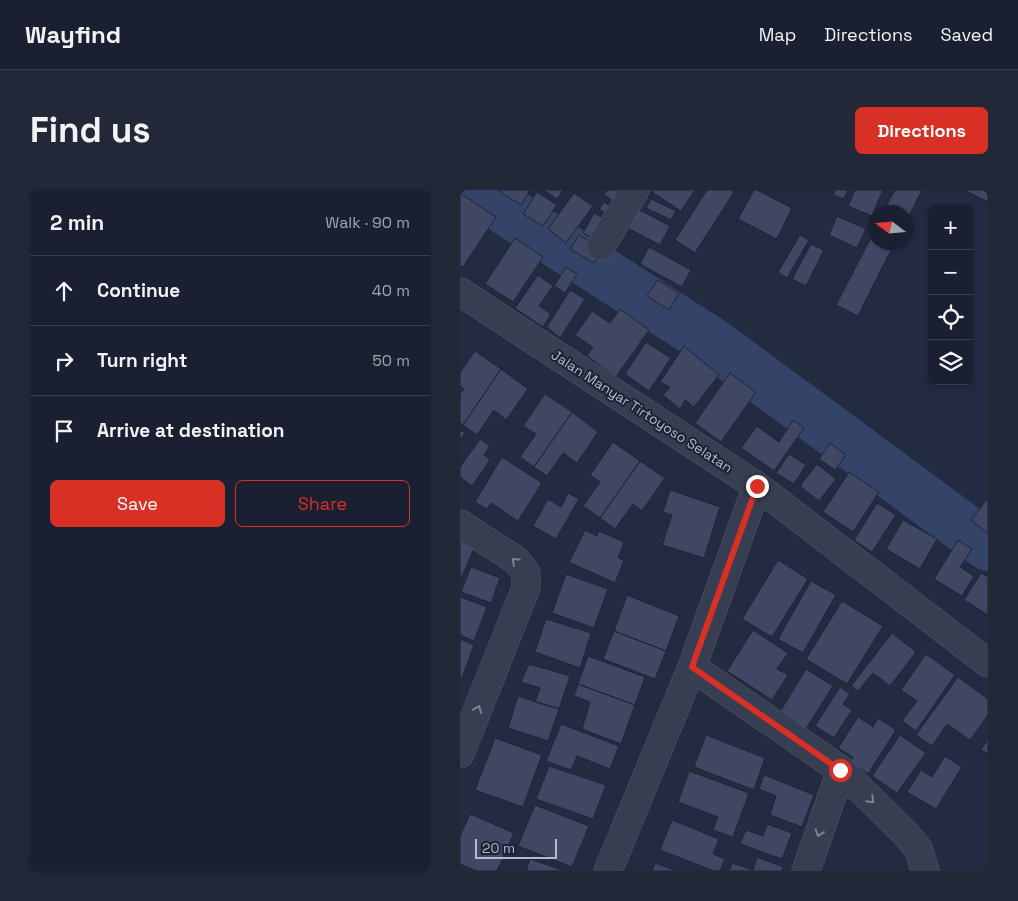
<!DOCTYPE html>
<html lang="en">
<head>
<meta charset="utf-8">
<style>
	:root { --surface:#1a2031; --page:#232839; --text:#f1f3f6; --muted:#9fa3ab; --line:#383e4d; --accent:#d93025 }
	body { margin:0; font-family:"Space Grotesk",sans-serif; background:var(--page); color:var(--text) }
	.controls { position:absolute; right:15px; top:15px; display:grid; overflow:hidden; border-radius:8px; box-shadow:0 1px 4px #0004 }
	.controls button { width:45px; height:45px; display:grid; place-items:center; padding:0; border:0; border-bottom:1px solid var(--line); background:var(--surface); color:var(--text); font:25px sans-serif }
	.compass { position:absolute; left:408px; top:15px; width:45px; height:45px; border-radius:50%; background:var(--surface); box-shadow:0 1px 4px #0004; rotate:286deg }
	.scale { position:absolute; left:15px; bottom:12px; width:82px; box-sizing:border-box; padding-left:5px; border:2px solid #b4b9cb; border-top:0; font-size:14px; line-height:18px; white-space:nowrap; color:#b4b9cb; -webkit-text-stroke:4px #1c2336; paint-order:stroke }
	.stop { position:absolute; width:15px; height:15px; margin:-11px; border:4px solid #d93025; border-radius:50%; background:#fff }
	.stop.end { background:#d93025; border-color:#fff; box-shadow:0 1px 5px #0008 }
	.list { margin:0; padding:0; list-style:none }
	h2 { display:flex; justify-content:space-between; align-items:center; height:65px; margin:0; padding:0 20px; font-size:21px }
	h2 small { font-size:16px; font-weight:400; color:var(--muted) }
	.list li { display:grid; grid-template-columns:32px 1fr auto; gap:15px; align-items:center; box-sizing:border-box; height:70px; padding:0 20px; border-top:1px solid var(--line) }
	.list b { display:block; font-size:19px; white-space:nowrap }
	.list em { font-size:16px; font-style:normal; color:var(--muted) }
	.actions { display:flex; gap:10px; padding:15px 20px }
	.actions a { flex:1; padding:11px 0; border:1px solid var(--accent); border-radius:8px; text-align:center; font-size:18px; color:var(--accent) }
	.actions .main { background:var(--accent); color:#fff }
	.icon { flex:none; width:28px; height:28px; fill:none; stroke:currentColor; stroke-width:2; stroke-linecap:round; stroke-linejoin:round }
	.map { position:relative; flex:none; width:528px; height:681px; overflow:hidden; border-radius:8px }
	header { display:flex; align-items:center; gap:30px; box-sizing:border-box; height:70px; padding:0 25px; background:var(--surface); border-bottom:1px solid var(--line) }
	header strong { font-size:24px }
	nav { display:flex; gap:28px; margin-inline-start:auto; font-size:18px }
	.intro { display:flex; align-items:center; justify-content:space-between; box-sizing:border-box; height:120px; padding:0 30px }
	h1 { margin:0; font-size:35px }
	.button { padding:12px 22px; border-radius:8px; background:var(--accent); color:#fff; font-size:18px; font-weight:700 }
	main { display:flex; gap:30px; padding:0 30px }
	aside { flex:1; background:var(--surface); border-radius:8px; box-shadow:0 1px 4px #0004 }
	.map>svg:first-child { display:block }
	.lines { fill:none; stroke-linecap:round; stroke-linejoin:round }
	.river { stroke:#364369; stroke-width:50 }
	.building { fill:#3f4762; stroke:#1e2538 }
	.minor-casing { stroke:#52596b; stroke-width:29 }
	.minor { stroke:#383e51; stroke-width:28 }
	.oneway { stroke:#7c8294 }
	.route { stroke:#d93025; stroke-width:6 }
	.labels { text-anchor:middle; stroke-width:4; stroke-linejoin:round; paint-order:stroke }
	.street-label { font-size:14px; fill:#b4b9cb; stroke:#1c2336 }
</style>
</head>
<body>
<header>
<strong>Wayfind</strong>
<nav><a>Map</a><a>Directions</a><a>Saved</a></nav>
</header>
<div class="intro"><h1>Find us</h1><a class="button">Directions</a></div>
<main>
<aside>
<h2>2 min<small>Walk · 90 m</small></h2>
<ul class="list">
<li><svg class="icon" aria-label="ahead" viewBox="0 0 24 24"><path d="M12 20V5M6 11l6-6 6 6"/></svg><div><b>Continue</b></div><em>40 m</em></li>
<li><svg class="icon" aria-label="right" viewBox="0 0 24 24"><path d="M7 20v-9h11M14 6l5 5-5 5"/></svg><div><b>Turn right</b></div><em>50 m</em></li>
<li><svg class="icon" aria-label="arrive" viewBox="0 0 24 24"><path d="M6 21V4h12l-3 4 3 4H6"/></svg><div><b>Arrive at destination</b></div></li>
</ul>
<div class="actions"><a class="main">Save</a><a>Share</a></div>
</aside>
<div class="map">
<svg width="528" height="681" viewBox="0 0 528 681">
	<rect width="100%" height="100%" fill="#232b41"/>
	<g class="lines">
		<!-- river -->
		<path class="river" d="M 14,0 L 253,153 L 528,356"/>
	</g>
	<!-- building -->
	<path class="building" d="M 37,0 L 70,0 L 61,15 Z
		M 83,0 L 103,0 L 97,9 Z
		M 147,0 L 159,0 L 166,5 L 159,15 L 144,5 Z
		M 189,0 L 235,0 L 221,21 Z
		M 247,0 L 271,0 L 274,2 L 235,63 L 215,50 Z
		M 294,0 L 297,0 L 332,18 L 317,49 L 278,29 Z
		M 375,0 L 388,0 L 384,9 L 373,5 Z
		M 395,0 L 423,0 L 412,26 L 388,16 Z
		M 435,0 L 462,0 L 446,32 L 446,22 L 423,22 Z
		M 504,0 L 528,0 L 528,12 Z
		M 77,2 L 97,15 L 83,36 L 63,24 Z
		M 0,3 L 36,27 L 3,77 L 0,76 Z
		M 114,3 L 133,16 L 106,53 L 88,39 Z
		M 191,9 L 216,21 L 211,30 L 186,18 Z
		M 144,12 L 155,19 L 150,26 L 139,19 Z
		M 178,19 L 210,36 L 200,55 L 168,38 Z
		M 134,23 L 151,33 L 140,52 L 123,43 Z
		M 377,26 L 406,39 L 397,58 L 369,45 Z
		M 416,38 L 416,52 L 435,52 L 398,126 L 376,115 Z
		M 119,45 L 142,59 L 134,73 L 110,59 Z
		M 340,45 L 349,50 L 327,88 L 318,82 Z
		M 55,48 L 83,67 L 53,112 L 25,94 Z
		M 351,54 L 364,60 L 346,96 L 332,89 Z
		M 189,57 L 231,80 L 222,97 L 180,74 Z
		M 106,77 L 117,84 L 105,103 L 94,96 Z
		M 78,85 L 93,96 L 79,116 L 91,124 L 83,137 L 55,118 Z
		M 197,90 L 219,103 L 209,120 L 187,106 Z
		M 110,100 L 125,109 L 100,148 L 87,137 Z
		M 160,119 L 189,140 L 156,187 L 127,166 L 133,157 L 115,145 L 132,121 L 150,133 Z
		M 186,152 L 211,168 L 189,201 L 165,184 Z
		M 224,156 L 259,185 L 234,217 L 225,210 L 220,219 L 203,205 L 210,197 L 200,192 Z
		M 15,161 L 41,179 L 3,235 L 0,233 L 0,204 L 4,199 L 0,196 L 0,183 Z
		M 41,179 L 68,199 L 46,230 L 34,220 L 17,245 L 3,235 Z
		M 270,183 L 296,202 L 261,252 L 235,233 Z
		M 85,204 L 112,222 L 74,277 L 60,267 L 76,244 L 63,236 Z
		M 112,222 L 138,242 L 117,273 L 103,263 L 87,286 L 74,277 Z
		M 333,230 L 344,238 L 314,281 L 281,258 L 297,236 L 319,252 Z
		M 0,240 L 5,243 L 0,250 Z
		M 20,249 L 30,256 L 24,265 L 30,270 L 12,296 L 0,287 L 0,277 Z
		M 153,252 L 180,271 L 140,328 L 123,316 L 140,292 L 130,285 Z
		M 370,253 L 386,265 L 375,280 L 359,269 Z
		M 329,264 L 346,275 L 334,294 L 316,283 Z
		M 42,267 L 82,293 L 58,331 L 31,313 L 27,319 L 15,312 Z
		M 180,271 L 205,288 L 182,321 L 173,314 L 155,339 L 140,328 Z
		M 357,274 L 376,289 L 359,311 L 340,296 Z
		M 389,282 L 419,302 L 393,342 L 363,322 Z
		M 210,300 L 260,317 L 244,368 L 202,355 L 212,325 L 203,322 Z
		M 108,303 L 119,309 L 96,349 L 73,336 L 88,309 L 101,317 Z
		M 527,309 L 528,309 L 528,344 L 511,330 Z
		M 417,313 L 436,325 L 412,362 L 394,350 Z
		M 443,330 L 477,349 L 460,379 L 426,359 Z
		M 125,340 L 137,346 L 139,341 L 164,352 L 158,368 L 164,370 L 155,393 L 109,372 Z
		M 0,347 L 16,354 L 0,391 Z
		M 498,350 L 512,359 L 500,377 L 514,386 L 502,406 L 474,389 Z
		M 318,370 L 348,389 L 312,447 L 282,429 Z
		M 11,377 L 40,388 L 31,413 L 1,402 Z
		M 521,383 L 528,387 L 528,425 L 504,410 Z
		M 106,384 L 148,399 L 134,438 L 92,423 Z
		M 351,391 L 376,405 L 343,463 L 318,449 Z
		M 167,405 L 219,426 L 206,461 L 154,441 Z
		M 0,407 L 27,417 L 14,451 L 0,445 Z
		M 382,411 L 423,436 L 387,494 L 346,469 Z
		M 86,429 L 131,443 L 120,478 L 75,462 Z
		M 293,440 L 328,463 L 317,479 L 328,485 L 312,510 L 267,481 Z
		M 154,441 L 206,461 L 195,489 L 143,469 Z
		M 432,443 L 456,462 L 430,496 L 413,483 L 398,501 L 391,496 Z
		M 0,449 L 14,455 L 2,488 L 0,487 Z
		M 466,464 L 495,485 L 456,541 L 442,531 L 457,511 L 441,500 Z
		M 128,466 L 185,487 L 175,515 L 118,494 Z
		M 69,474 L 110,486 L 99,519 L 75,512 L 80,498 L 61,492 Z
		M 346,479 L 373,496 L 344,542 L 318,525 Z
		M 498,487 L 528,509 L 528,525 L 510,550 L 487,534 L 472,556 L 456,545 Z
		M 118,494 L 175,515 L 161,554 L 122,539 L 130,512 L 114,506 Z
		M 380,497 L 390,504 L 383,514 L 392,520 L 374,548 L 355,536 Z
		M 58,506 L 99,519 L 88,551 L 48,538 Z
		M 398,527 L 413,537 L 418,528 L 436,540 L 408,584 L 390,571 L 393,567 L 378,558 Z
		M 101,534 L 159,556 L 150,579 L 117,566 L 111,580 L 86,571 Z
		M 246,545 L 305,568 L 294,600 L 234,577 Z
		M 440,545 L 466,563 L 437,603 L 412,586 Z
		M 35,548 L 82,565 L 63,617 L 15,600 Z
		M 528,549 L 528,564 L 521,560 Z
		M 485,566 L 502,577 L 476,619 L 447,602 L 461,580 L 472,587 Z
		M 89,576 L 146,595 L 133,629 L 76,609 Z
		M 229,581 L 289,603 L 273,647 L 253,640 L 258,627 L 218,612 Z
		M 304,585 L 354,605 L 342,637 L 310,625 L 316,606 L 299,599 Z
		M 75,615 L 129,636 L 112,677 L 58,656 Z
		M 10,624 L 54,643 L 37,681 L 17,681 L 0,674 L 0,646 Z
		M 212,630 L 259,649 L 253,664 L 265,669 L 260,681 L 254,681 L 200,660 Z
		M 307,634 L 332,643 L 322,669 L 280,654 L 286,640 L 303,646 Z
		M 297,667 L 323,677 L 322,681 L 269,681 L 272,673 L 293,680 Z
		M 70,669 L 105,681 L 66,681 Z
		M 195,673 L 217,681 L 192,681 Z"/>
	<g class="lines">
		<defs>
			<path id="minor" d="M 141,56 L 175,0
				M 0,102 L 297,296 L 528,473
				M 0,334 L 56,370 L 66,383 L 66,398 L 0,564
				M 232,477 L 381,580 L 447,645 L 459,660 L 465,681
				M 148,681 L 232,477 L 297,296
				M 346,681 L 381,580"/>
		</defs>
		<!-- minor casing -->
		<use href="#minor" class="minor-casing"/>
		<!-- minor -->
		<use href="#minor" class="minor"/>
	</g>
	<!-- one-way arrows -->
	<defs><path id="oneway-chevron" d="M-2-3.5L2.5 0L-2 3.5" fill="none" stroke-width="1.6" stroke-linecap="round" stroke-linejoin="round" transform="scale(1.25)"/></defs>
	<g class="oneway">
		<use href="#oneway-chevron" transform="translate(55 371) rotate(-138)"/>
		<use href="#oneway-chevron" transform="translate(18 519) rotate(-68)"/>
		<use href="#oneway-chevron" transform="translate(411 610) rotate(45)"/>
		<use href="#oneway-chevron" transform="translate(359 643) rotate(109)"/>
	</g>
	<g class="lines">
		<!-- route -->
		<path class="route" d="M 297,296 L 232,477 L 380,580"/>
	</g>
	<g class="labels">
		<!-- street labels -->
		<g class="street-label">
			<text transform="translate(182 221) rotate(33)" y="5">Jalan Manyar Tirtoyoso Selatan</text>
		</g>
	</g>
</svg>
<div class="controls">
<button>+</button>
<button>−</button>
<button><svg class="icon" aria-label="locate" viewBox="0 0 24 24"><circle cx="12" cy="12" r="6"/><path d="M12 2v4M12 18v4M2 12h4M18 12h4"/></svg></button>
<button><svg class="icon" aria-label="layers" viewBox="0 0 24 24"><path d="M12 4l9 5-9 5-9-5zM3 14l9 5 9-5"/></svg></button>
</div>
<svg class="compass" viewBox="-18 -18 36 36"><path d="M0-13l5 13h-10z" fill="#e53935"/><path d="M0 13l5-13h-10z" fill="#9fa3ab"/></svg>
<div class="scale">20 m</div>
<div class="stop" style="left:380px;top:580px"></div>
<div class="stop end" style="left:297px;top:296px"></div>
</div>
</main>
</body>
</html>
